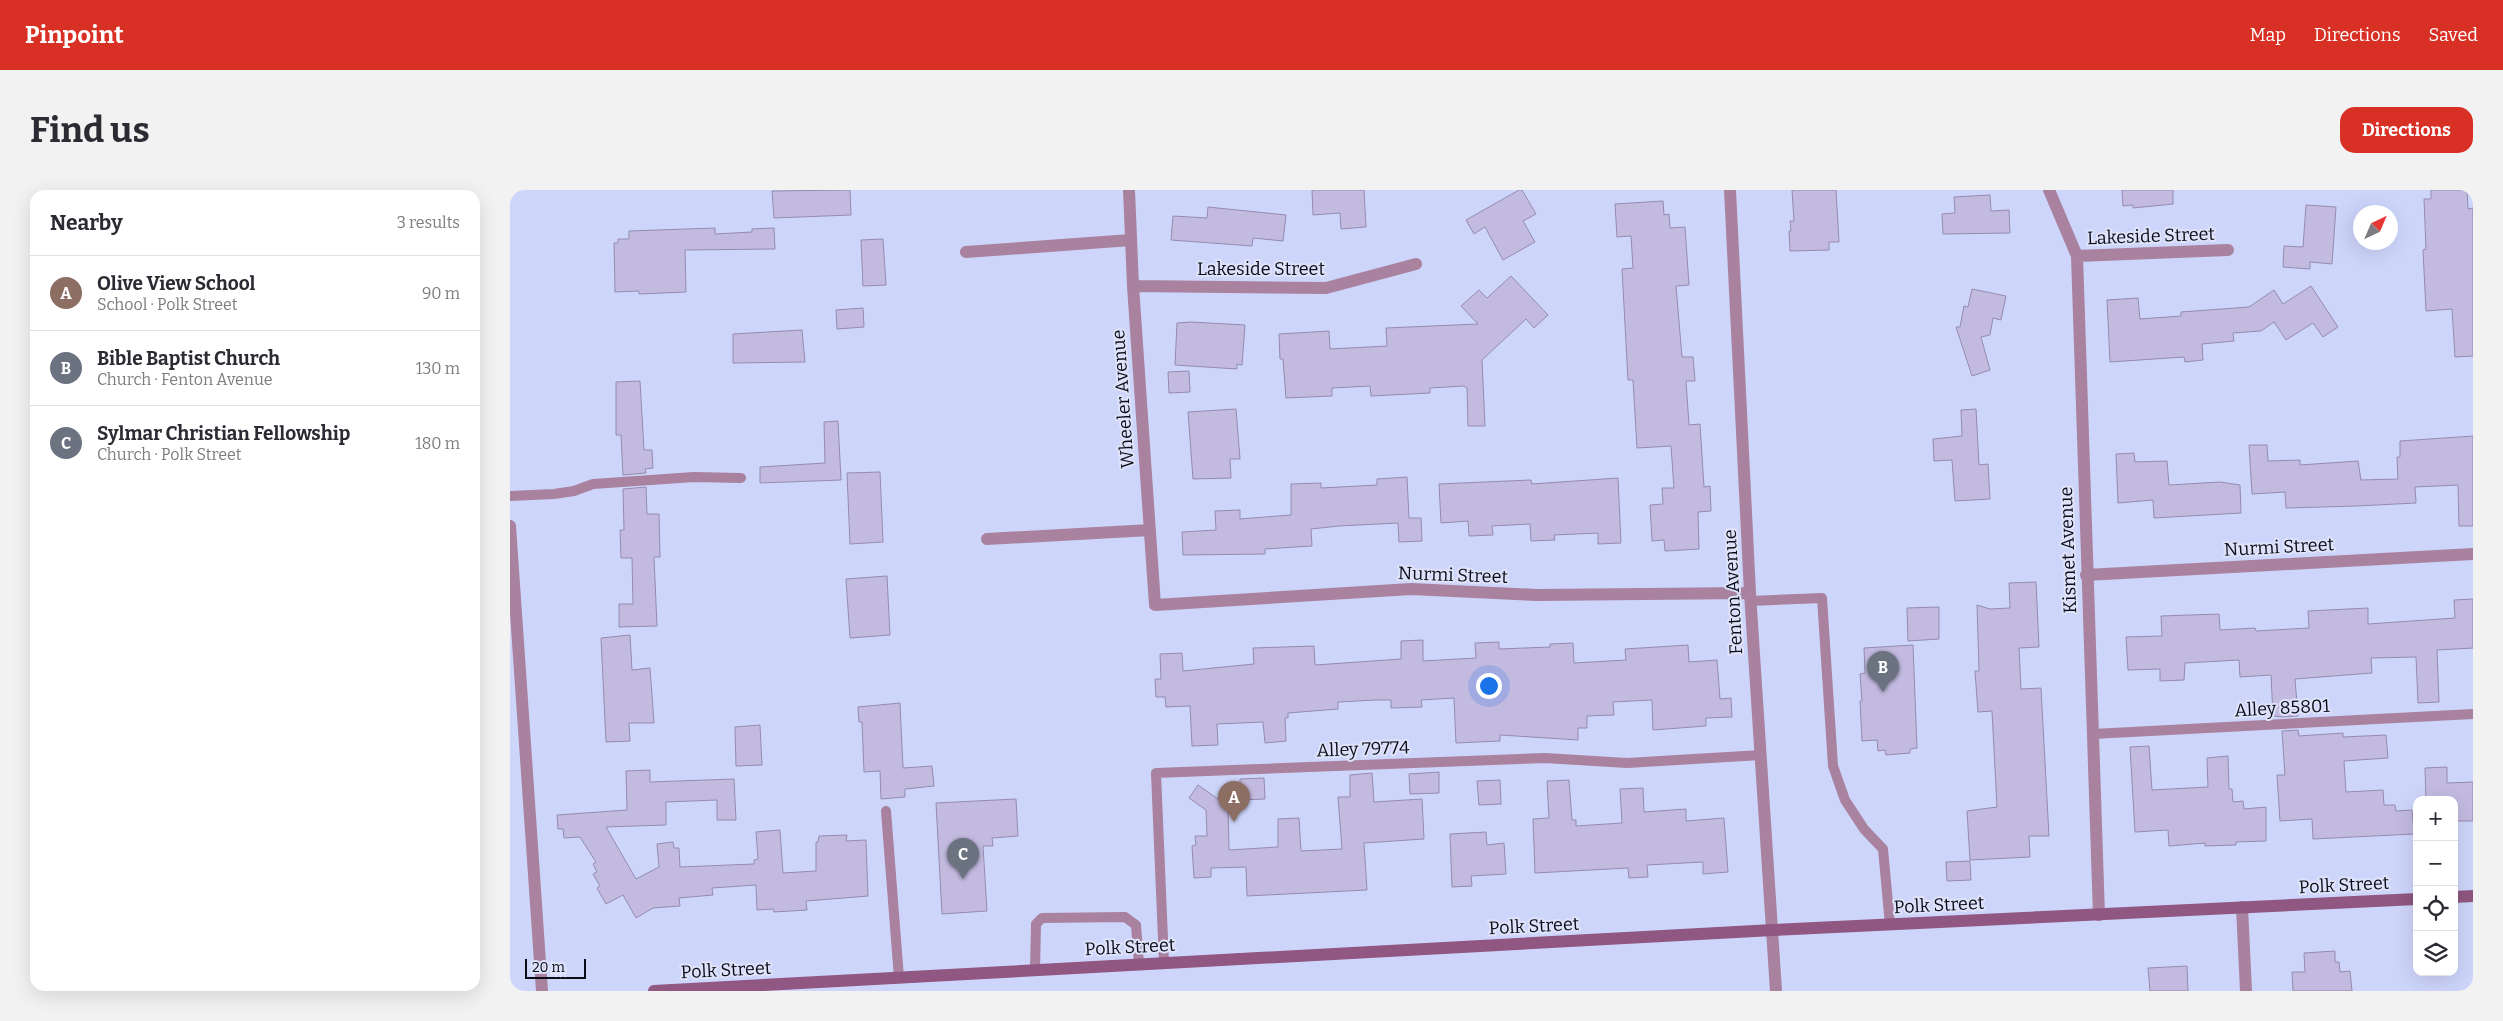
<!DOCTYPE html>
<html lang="en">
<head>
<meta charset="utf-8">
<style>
	:root { --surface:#fff; --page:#f2f2f3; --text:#2b2b33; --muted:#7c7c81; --line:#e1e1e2; --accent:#d93025 }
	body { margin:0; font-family:Bitter,serif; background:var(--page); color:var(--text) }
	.controls { position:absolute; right:15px; bottom:15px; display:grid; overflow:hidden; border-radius:10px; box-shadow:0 5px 20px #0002 }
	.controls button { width:45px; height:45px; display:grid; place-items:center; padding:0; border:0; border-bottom:1px solid var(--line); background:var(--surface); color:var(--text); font:25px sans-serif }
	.compass { position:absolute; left:1843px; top:15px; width:45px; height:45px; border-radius:50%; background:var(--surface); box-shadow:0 5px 20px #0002; rotate:44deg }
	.scale { position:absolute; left:15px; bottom:12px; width:61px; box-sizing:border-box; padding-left:5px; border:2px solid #0a0c18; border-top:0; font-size:14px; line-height:18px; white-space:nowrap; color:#0a0c18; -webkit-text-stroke:4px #dee3fa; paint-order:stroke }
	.you { position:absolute; left:978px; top:495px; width:18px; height:18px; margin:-12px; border:4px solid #fff; border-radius:50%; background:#1a73e8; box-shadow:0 0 0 8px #1a73e833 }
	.badge { display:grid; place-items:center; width:32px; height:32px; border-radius:50%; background:var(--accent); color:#fff; font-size:16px; font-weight:700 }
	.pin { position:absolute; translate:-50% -41px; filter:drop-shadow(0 1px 2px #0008) }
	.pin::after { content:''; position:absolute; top:26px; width:18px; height:15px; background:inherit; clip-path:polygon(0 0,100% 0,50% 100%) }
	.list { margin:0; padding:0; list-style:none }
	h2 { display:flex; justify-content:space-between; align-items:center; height:65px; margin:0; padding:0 20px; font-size:21px }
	h2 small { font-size:16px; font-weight:400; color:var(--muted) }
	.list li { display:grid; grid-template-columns:32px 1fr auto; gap:15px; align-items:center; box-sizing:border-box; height:75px; padding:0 20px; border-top:1px solid var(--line) }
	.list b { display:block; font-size:19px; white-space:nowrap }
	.list p { margin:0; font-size:16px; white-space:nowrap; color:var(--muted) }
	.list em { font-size:16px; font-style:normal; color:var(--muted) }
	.icon { flex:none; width:28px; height:28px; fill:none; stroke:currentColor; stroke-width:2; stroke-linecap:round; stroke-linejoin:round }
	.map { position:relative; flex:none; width:1963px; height:801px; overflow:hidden; border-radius:15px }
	header { display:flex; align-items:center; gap:30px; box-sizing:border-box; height:70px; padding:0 25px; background:var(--accent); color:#fff }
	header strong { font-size:24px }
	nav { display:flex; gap:28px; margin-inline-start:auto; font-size:18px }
	.intro { display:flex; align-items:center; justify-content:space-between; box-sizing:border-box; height:120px; padding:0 30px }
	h1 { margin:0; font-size:35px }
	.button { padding:12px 22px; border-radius:15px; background:var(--accent); color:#fff; font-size:18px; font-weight:700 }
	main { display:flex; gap:30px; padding:0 30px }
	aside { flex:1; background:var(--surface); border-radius:15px; box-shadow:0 5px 20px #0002 }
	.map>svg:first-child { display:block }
	.building { fill:#c3bae0; stroke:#948baf }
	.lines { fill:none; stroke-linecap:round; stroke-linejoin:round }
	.lane { stroke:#a8829e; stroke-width:10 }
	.street { stroke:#a8829e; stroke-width:12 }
	.secondary { stroke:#8f5781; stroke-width:12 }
	.labels { text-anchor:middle; stroke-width:4; stroke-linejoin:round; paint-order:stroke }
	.street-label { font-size:18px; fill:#0a0c18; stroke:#dee3fa }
</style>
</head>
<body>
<header>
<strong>Pinpoint</strong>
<nav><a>Map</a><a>Directions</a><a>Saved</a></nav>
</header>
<div class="intro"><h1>Find us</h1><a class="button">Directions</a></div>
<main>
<aside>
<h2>Nearby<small>3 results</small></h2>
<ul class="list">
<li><span class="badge" style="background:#8d6e63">A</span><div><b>Olive View School</b><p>School · Polk Street</p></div><em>90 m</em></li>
<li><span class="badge" style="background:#6b7280">B</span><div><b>Bible Baptist Church</b><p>Church · Fenton Avenue</p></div><em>130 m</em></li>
<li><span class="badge" style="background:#6b7280">C</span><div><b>Sylmar Christian Fellowship</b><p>Church · Polk Street</p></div><em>180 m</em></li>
</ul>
</aside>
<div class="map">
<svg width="1963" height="801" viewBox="0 0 1963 801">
	<rect width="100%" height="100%" fill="#ced5fb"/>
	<!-- building -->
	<path class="building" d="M 340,0 L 341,25 L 264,28 L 262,1 Z
		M 802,0 L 854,0 L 856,37 L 831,39 L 830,23 L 803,25 Z
		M 1009,0 L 1012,0 L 1026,24 L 1013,31 L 1025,52 L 993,70 L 975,37 L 964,44 L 956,30 Z
		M 1282,0 L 1326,0 L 1329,52 L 1319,52 L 1319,60 L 1280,61 L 1279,41 L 1281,41 L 1280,31 L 1284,31 Z
		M 1612,0 L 1663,0 L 1663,14 L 1623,18 L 1623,15 L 1613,16 Z
		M 1921,0 L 1957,0 L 1958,19 L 1963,18 L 1963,166 L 1945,167 L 1942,119 L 1916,121 L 1913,60 L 1916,59 L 1914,9 L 1921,9 Z
		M 1480,5 L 1481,21 L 1499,20 L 1500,43 L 1433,44 L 1432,24 L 1445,23 L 1444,7 Z
		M 1153,11 L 1154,25 L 1159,24 L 1160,38 L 1175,37 L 1179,95 L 1166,96 L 1172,167 L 1183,167 L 1185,191 L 1176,191 L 1179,235 L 1190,234 L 1194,297 L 1200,296 L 1201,321 L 1188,322 L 1189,359 L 1155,361 L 1154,350 L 1142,351 L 1140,315 L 1153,314 L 1152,298 L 1164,298 L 1161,256 L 1127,258 L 1123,190 L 1118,190 L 1112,79 L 1123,78 L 1121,46 L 1107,47 L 1105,14 Z
		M 1796,15 L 1826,17 L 1822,74 L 1800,72 L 1800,79 L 1773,77 L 1774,56 L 1793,57 Z
		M 698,17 L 776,25 L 773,51 L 743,48 L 742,56 L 661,50 L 663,26 L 697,28 Z
		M 205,38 L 205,44 L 242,42 L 242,39 L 264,38 L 265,59 L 175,60 L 176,102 L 129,104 L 129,101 L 105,102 L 104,53 L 108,53 L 108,49 L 119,49 L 119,41 Z
		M 373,49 L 376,95 L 353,96 L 351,50 Z
		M 1001,86 L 1038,125 L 1024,138 L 1016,129 L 972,170 L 975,236 L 958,236 L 957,198 L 954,196 L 920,198 L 920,203 L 861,206 L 860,196 L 822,198 L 822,206 L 776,208 L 773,169 L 770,169 L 769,144 L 819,141 L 820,159 L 877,156 L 876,138 L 968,134 L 951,116 L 969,100 L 977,108 Z
		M 1801,96 L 1828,137 L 1813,147 L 1803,133 L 1776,150 L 1764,132 L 1751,141 L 1723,143 L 1724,151 L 1692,154 L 1693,170 L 1675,172 L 1674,167 L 1600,172 L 1597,110 L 1628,108 L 1630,129 L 1671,126 L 1671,122 L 1739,117 L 1764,100 L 1773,114 Z
		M 1462,99 L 1496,106 L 1491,130 L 1483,128 L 1480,145 L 1471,147 L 1480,180 L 1462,186 L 1446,137 L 1450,137 L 1454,116 L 1458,117 Z
		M 353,118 L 354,137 L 327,139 L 326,120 Z
		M 681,132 L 735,135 L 732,175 L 727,174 L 727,179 L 665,175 L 667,133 Z
		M 292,140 L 295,172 L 223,173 L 223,144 Z
		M 679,181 L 680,202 L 659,203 L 658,182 Z
		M 130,191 L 134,260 L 142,260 L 143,278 L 135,279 L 136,283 L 113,285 L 111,245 L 106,245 L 106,192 Z
		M 726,219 L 730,269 L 720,269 L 721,288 L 683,289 L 678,222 Z
		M 1466,219 L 1469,275 L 1478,274 L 1480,309 L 1445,311 L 1442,270 L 1424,271 L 1423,249 L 1452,246 L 1451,220 Z
		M 328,231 L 331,290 L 250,293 L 250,277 L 315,273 L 314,232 Z
		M 1963,246 L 1963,336 L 1949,336 L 1948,295 L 1905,297 L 1906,313 L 1847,316 L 1776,318 L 1775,302 L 1742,304 L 1739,255 L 1757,255 L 1758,271 L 1790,270 L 1790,275 L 1848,271 L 1851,290 L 1888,289 L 1887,267 L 1890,267 L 1890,251 Z
		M 1624,263 L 1625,272 L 1657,271 L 1659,295 L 1710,292 L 1730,295 L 1731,323 L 1644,328 L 1643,310 L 1608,313 L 1606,264 Z
		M 370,282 L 373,352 L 340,354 L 337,283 Z
		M 897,287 L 899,328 L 911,328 L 912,351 L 889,352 L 888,333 L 829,336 L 801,339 L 802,356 L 755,359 L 755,364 L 673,365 L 672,342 L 706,340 L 705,321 L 730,320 L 730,329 L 781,325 L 781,294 L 811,293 L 811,298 L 867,295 L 867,289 Z
		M 1108,288 L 1111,353 L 1088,354 L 1088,343 L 1044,345 L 1045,350 L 1021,351 L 1020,334 L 982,336 L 983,345 L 959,346 L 958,331 L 931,333 L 929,294 L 1021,290 L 1022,294 Z
		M 136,297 L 137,324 L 149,324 L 150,367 L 144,367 L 147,436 L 109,437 L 109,414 L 123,414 L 122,368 L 111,368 L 110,340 L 114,340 L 113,299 Z
		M 377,386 L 380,445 L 340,448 L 336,389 Z
		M 1526,392 L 1529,457 L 1509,458 L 1511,499 L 1531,498 L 1539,646 L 1519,646 L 1520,667 L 1460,670 L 1457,621 L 1487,617 L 1482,521 L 1468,522 L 1465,481 L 1469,481 L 1467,415 L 1480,419 L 1500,418 L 1499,393 Z
		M 1963,409 L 1963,458 L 1927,460 L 1929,512 L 1908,513 L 1906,467 L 1861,468 L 1862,483 L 1785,489 L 1788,526 L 1772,527 L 1763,526 L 1761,485 L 1730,487 L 1729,470 L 1675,473 L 1674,490 L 1650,491 L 1650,479 L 1618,480 L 1616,447 L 1652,446 L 1651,426 L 1709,424 L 1710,440 L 1745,438 L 1746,441 L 1799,438 L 1798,421 L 1858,418 L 1858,434 L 1945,428 L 1944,410 Z
		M 1429,417 L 1429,449 L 1398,451 L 1397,418 Z
		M 120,445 L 122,480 L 140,478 L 144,533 L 119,533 L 120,551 L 96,552 L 91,448 Z
		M 913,450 L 913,471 L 966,468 L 965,453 L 989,452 L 989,459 L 1040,457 L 1040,454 L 1063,453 L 1064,473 L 1116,470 L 1115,459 L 1178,455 L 1179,472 L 1207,470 L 1210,509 L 1221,508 L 1222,527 L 1196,528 L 1196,536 L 1143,540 L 1142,510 L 1103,512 L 1104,525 L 1077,526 L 1077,538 L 1068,538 L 1068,550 L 990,545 L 990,551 L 946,553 L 944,508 L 911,510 L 912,517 L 881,518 L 881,510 L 866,510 L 828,512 L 828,519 L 778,523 L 778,528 L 775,528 L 776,551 L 755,553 L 753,532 L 707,534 L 708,555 L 682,556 L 680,516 L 656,517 L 655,507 L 646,507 L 645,489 L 651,489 L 650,464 L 672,463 L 673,481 L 744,474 L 743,458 L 804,456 L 805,475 L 891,469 L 891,451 Z
		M 1403,455 L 1407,558 L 1400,559 L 1400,563 L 1376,565 L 1375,560 L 1368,561 L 1367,550 L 1352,551 L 1350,511 L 1352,511 L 1350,484 L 1355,483 L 1354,458 Z
		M 390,513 L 393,578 L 422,576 L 424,596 L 395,599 L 395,607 L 371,609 L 370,581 L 354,582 L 352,532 L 349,532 L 348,517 Z
		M 250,535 L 252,575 L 226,576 L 225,537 Z
		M 1788,540 L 1789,546 L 1833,543 L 1833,547 L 1876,545 L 1878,568 L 1834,571 L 1836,602 L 1873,600 L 1874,615 L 1885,615 L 1886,621 L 1902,620 L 1904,644 L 1803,649 L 1802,629 L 1770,631 L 1767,585 L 1775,585 L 1772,541 Z
		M 1639,556 L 1642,600 L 1698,597 L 1697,568 L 1718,566 L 1719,599 L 1722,599 L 1723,612 L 1733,611 L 1734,619 L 1756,617 L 1756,651 L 1726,652 L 1726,655 L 1695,656 L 1695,653 L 1659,656 L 1658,640 L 1625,642 L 1620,557 Z
		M 1937,577 L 1937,593 L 1963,592 L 1963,631 L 1944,631 L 1944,610 L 1916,610 L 1915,578 Z
		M 140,580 L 140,592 L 224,589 L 226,630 L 207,630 L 207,610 L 156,612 L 156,635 L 96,637 L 126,689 L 149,677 L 147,654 L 163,652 L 164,658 L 169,658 L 170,677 L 244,674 L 244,670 L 248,669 L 246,642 L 270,640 L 273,683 L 306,681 L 306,652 L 308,652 L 309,646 L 337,645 L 336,651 L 356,650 L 358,706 L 296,711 L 297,720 L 264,722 L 263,719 L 247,720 L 246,695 L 202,698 L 203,705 L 169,708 L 170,716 L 143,718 L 126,728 L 113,705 L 96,714 L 87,698 L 90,696 L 83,684 L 87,682 L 83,674 L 86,672 L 70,647 L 54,648 L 53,639 L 48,639 L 47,625 L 117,620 L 116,581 Z
		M 929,582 L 929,603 L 900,604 L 899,584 Z
		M 862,583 L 864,612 L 912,609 L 914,649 L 854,653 L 857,700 L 737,706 L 736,677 L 701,678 L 701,687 L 684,688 L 682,656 L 686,655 L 685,646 L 697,646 L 696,620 L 679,608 L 688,595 L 718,616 L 719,660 L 768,657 L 768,629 L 789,628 L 791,661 L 832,659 L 828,607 L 840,607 L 840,585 Z
		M 754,588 L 755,609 L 730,610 L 730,589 Z
		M 990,590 L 991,614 L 969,615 L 967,591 Z
		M 1059,590 L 1062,630 L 1066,630 L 1066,636 L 1112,633 L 1110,599 L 1133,598 L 1134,622 L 1176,619 L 1176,631 L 1214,628 L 1218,682 L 1193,684 L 1193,672 L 1137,675 L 1138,687 L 1119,688 L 1118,678 L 1025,683 L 1023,629 L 1039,628 L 1037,591 Z
		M 506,609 L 508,646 L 482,648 L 483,656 L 473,656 L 477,721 L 432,724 L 426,613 Z
		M 976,642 L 977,655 L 994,653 L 996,684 L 961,686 L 962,696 L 942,697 L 940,644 Z
		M 1460,671 L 1461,690 L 1437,691 L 1436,672 Z
		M 1825,761 L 1825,772 L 1829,772 L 1830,782 L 1840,781 L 1842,801 L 1783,801 L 1782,782 L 1795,782 L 1794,763 Z
		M 1677,776 L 1678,801 L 1640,801 L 1638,778 Z"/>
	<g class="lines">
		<!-- lane -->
		<path class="lane" d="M 0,306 L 44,304 L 64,301 L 83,294 L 184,287 L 231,288
			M 1241,411 L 1312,408 L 1323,576 L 1335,610 L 1354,639 L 1373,659 L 1380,735
			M 1583,544 L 1963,524
			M 376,621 L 389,788
			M 654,773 L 646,583 L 1035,568 L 1117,573 L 1251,565
			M 525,781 L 526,734 L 532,728 L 615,727 L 626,735 L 629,774"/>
		<!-- street -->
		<path class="street" d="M 619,0 L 623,96 L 645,415 L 901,399 L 1027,405 L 1240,403
			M 1220,0 L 1240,403 L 1266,801
			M 1539,0 L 1567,66 L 1589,725
			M 456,62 L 621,50
			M 1567,66 L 1718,60
			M 623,96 L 816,98 L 906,74
			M 0,336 L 32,801
			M 477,349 L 640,340
			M 1576,385 L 1963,364
			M 1732,717 L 1736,801"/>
		<!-- secondary -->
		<path class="secondary" d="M 1944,707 L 1963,706
			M 144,801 L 1263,740 L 1907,709"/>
	</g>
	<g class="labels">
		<!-- street labels -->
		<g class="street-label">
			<text transform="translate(1641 46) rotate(-2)" y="6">Lakeside Street</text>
			<text x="751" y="85">Lakeside Street</text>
			<text transform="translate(613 209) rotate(-94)" y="6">Wheeler Avenue</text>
			<text transform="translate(1769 357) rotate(-3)" y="6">Nurmi Street</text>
			<text transform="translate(1558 360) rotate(-92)" y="6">Kismet Avenue</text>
			<text transform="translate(943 385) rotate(2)" y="6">Nurmi Street</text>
			<text transform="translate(1223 402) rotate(-93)" y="6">Fenton Avenue</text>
			<text transform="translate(1772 518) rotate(-3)" y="6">Alley 85801</text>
			<text transform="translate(853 559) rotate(-2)" y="6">Alley 79774</text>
			<text transform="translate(1834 695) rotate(-3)" y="6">Polk Street</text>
			<text transform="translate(1429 715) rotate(-3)" y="6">Polk Street</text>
			<text transform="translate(1024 736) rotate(-3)" y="6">Polk Street</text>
			<text transform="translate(620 757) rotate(-3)" y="6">Polk Street</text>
			<text transform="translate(216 780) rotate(-3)" y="6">Polk Street</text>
		</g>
	</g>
</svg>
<div class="controls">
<button>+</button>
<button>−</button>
<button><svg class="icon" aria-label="locate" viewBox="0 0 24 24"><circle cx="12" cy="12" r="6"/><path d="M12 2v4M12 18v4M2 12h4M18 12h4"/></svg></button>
<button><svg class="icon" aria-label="layers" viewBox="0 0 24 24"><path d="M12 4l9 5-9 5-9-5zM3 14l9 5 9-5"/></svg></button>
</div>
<svg class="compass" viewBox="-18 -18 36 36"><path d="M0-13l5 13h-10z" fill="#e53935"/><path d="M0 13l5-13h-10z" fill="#7c7c81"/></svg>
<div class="scale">20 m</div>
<div class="you"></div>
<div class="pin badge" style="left:724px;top:632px;background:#8d6e63">A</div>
<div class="pin badge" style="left:1373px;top:502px;background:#6b7280">B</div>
<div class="pin badge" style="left:453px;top:689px;background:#6b7280">C</div>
</div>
</main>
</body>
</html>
